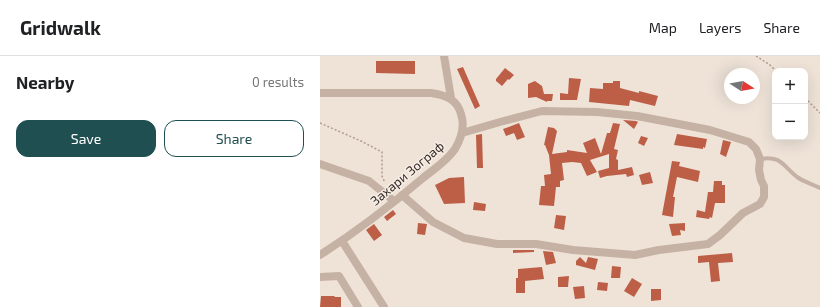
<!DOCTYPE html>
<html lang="en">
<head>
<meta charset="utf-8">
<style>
	:root { --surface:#fff; --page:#f6f6f6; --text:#202124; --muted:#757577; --line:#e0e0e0; --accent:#1f4f50 }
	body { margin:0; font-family:"Exo 2",sans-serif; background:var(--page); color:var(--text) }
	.controls { position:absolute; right:12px; top:12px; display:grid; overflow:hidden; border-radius:8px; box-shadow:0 4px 16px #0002 }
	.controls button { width:36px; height:36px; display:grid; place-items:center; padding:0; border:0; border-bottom:1px solid var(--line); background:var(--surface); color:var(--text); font:20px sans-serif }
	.compass { position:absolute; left:404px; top:12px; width:36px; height:36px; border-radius:50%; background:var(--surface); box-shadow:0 4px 16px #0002; rotate:101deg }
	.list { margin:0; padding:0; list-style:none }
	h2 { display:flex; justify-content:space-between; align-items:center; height:52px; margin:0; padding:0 16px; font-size:17px }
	h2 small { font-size:13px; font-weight:400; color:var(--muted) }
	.actions { display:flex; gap:8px; padding:12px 16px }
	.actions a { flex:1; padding:9px 0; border:1px solid var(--accent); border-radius:12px; text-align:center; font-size:14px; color:var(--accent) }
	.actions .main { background:var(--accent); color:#fff }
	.map { position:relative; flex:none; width:500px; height:251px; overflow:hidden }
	header { display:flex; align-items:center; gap:24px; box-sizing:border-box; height:56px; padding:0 20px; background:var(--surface); border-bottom:1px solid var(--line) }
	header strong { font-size:19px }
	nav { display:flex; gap:22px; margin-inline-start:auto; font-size:14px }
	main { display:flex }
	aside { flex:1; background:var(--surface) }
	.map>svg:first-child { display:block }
	.building { fill:#bd5e47 }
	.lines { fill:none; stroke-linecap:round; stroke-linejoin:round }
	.path { stroke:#b19c90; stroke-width:1.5; stroke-dasharray:2 2; stroke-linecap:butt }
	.service { stroke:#c6b2a5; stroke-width:4 }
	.minor { stroke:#c6b2a5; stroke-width:8 }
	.labels { text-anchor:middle; stroke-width:3; stroke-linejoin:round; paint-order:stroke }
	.street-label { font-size:13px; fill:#322926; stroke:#f7ede4 }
</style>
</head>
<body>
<header>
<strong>Gridwalk</strong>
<nav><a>Map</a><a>Layers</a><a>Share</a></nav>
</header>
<main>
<aside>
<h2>Nearby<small>0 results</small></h2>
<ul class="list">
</ul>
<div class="actions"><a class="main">Save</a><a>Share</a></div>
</aside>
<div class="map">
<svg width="500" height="251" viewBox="0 0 500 251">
	<rect width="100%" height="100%" fill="#efe3d8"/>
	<!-- building -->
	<path class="building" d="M 56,5 L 95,5 L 95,18 L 56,17 Z
		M 143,11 L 160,50 L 155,53 L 137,13 Z
		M 185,12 L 194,19 L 189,24 L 188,23 L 182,30 L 176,25 L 176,23 Z
		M 249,22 L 261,23 L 257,44 L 240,44 L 240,37 L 248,38 Z
		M 215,25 L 222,30 L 224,38 L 233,38 L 232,45 L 227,45 L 227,46 L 216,41 L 208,42 L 208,28 Z
		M 293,25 L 300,25 L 300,32 L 319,37 L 319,35 L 338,40 L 335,50 L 310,44 L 309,50 L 269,46 L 270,32 L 283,33 L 283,27 L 293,27 Z
		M 303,64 L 316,65 L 318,66 L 314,73 Z
		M 199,67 L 205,81 L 197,84 L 194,77 L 186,80 L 183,73 Z
		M 293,67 L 300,68 L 294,93 L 298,94 L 296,103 L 298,104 L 298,114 L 312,111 L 314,119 L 307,121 L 306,118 L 287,120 L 280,122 L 278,115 L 289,112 L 289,98 L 270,104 L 277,116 L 267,120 L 261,107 L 252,106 L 242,107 L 244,124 L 240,125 L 240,131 L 236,131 L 234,150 L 219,149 L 221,130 L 225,130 L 224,119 L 231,118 L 229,99 L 225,89 L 224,89 L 228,71 L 234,72 L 237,75 L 232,98 L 247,96 L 247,94 L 267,97 L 263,87 L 275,82 L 281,98 L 287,77 L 290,77 Z
		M 162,78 L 163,112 L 157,112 L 156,79 Z
		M 357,78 L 387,83 L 385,92 L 383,91 L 383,93 L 354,89 Z
		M 321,80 L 328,82 L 324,90 L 318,87 Z
		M 403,84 L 411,86 L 406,101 L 400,98 Z
		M 352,105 L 360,106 L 359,110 L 380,115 L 378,126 L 357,121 L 353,141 L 355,141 L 353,161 L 342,159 Z
		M 330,116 L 333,127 L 322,129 L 319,119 Z
		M 144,121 L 145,147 L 124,148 L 115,129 L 129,122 Z
		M 394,125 L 402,125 L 402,129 L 405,129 L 405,147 L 395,147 L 392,162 L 390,161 L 389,163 L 376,161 L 377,154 L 385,156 L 388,136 L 393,136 Z
		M 154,146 L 166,148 L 165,155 L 153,154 Z
		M 73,154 L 76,158 L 67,165 L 64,161 Z
		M 236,159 L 246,160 L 244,174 L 234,172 Z
		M 98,167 L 107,168 L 105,179 L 97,178 Z
		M 365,167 L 365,175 L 360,174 L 361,179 L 352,180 L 349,168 Z
		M 54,168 L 62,179 L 54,185 L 46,174 Z
		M 193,194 L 214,194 L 214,196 L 193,197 Z
		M 223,195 L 233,196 L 236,207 L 226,209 Z
		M 412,197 L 413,206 L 398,207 L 400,225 L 391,226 L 389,206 L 378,207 L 378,200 Z
		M 260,201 L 266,207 L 268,201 L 278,203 L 275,214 L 256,209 L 256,205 Z
		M 292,210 L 301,211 L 300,222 L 291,222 Z
		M 222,211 L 224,223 L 205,225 L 205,237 L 196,237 L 196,222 L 198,222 L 198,213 Z
		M 249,220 L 248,231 L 238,231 L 238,221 Z
		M 312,222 L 322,228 L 314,241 L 304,235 Z
		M 278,226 L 288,227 L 287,235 L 277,234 Z
		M 264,230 L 265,242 L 255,243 L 253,231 Z
		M 331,233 L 341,233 L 341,244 L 331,245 Z
		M 1,240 L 14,240 L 15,241 L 21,241 L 21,251 L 0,251 Z"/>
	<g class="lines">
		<!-- path -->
		<path class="path" d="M 436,0 L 450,9 L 456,15
			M 485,42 L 500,57
			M 0,67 L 41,85 L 62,96 L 62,120 L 65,127"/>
		<!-- service -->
		<path class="service" d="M 440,103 C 461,99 463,110 477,121 C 484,126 492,128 500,132"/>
		<!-- minor -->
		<path class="minor" d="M 124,0 L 131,42
			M 0,37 L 111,37 C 125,39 137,43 141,58 C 145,70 141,83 135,93 C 127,105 114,113 103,122 C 70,150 36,176 0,199
			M 0,108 L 49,125 L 74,145
			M 82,139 L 113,166 L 144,182 L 177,188 L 216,188 L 253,194 L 315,199 L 339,194 L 388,188 L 400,179 L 423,157 L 440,148 L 444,141 L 444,130 L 441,124 L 439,114 L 440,103 L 436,93 L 429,86 L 390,74 L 317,60 L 277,56 L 222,55 L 180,66 L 142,77
			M 22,185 L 64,251
			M 0,221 L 19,220 L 38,251"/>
	</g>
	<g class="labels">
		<!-- street labels -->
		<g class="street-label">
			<text transform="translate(87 117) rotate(-40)" y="5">Захари Зограф</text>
		</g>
	</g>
</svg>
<div class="controls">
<button>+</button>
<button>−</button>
</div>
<svg class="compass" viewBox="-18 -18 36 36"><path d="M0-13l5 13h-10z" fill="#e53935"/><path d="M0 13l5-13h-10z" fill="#757577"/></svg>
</div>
</main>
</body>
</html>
